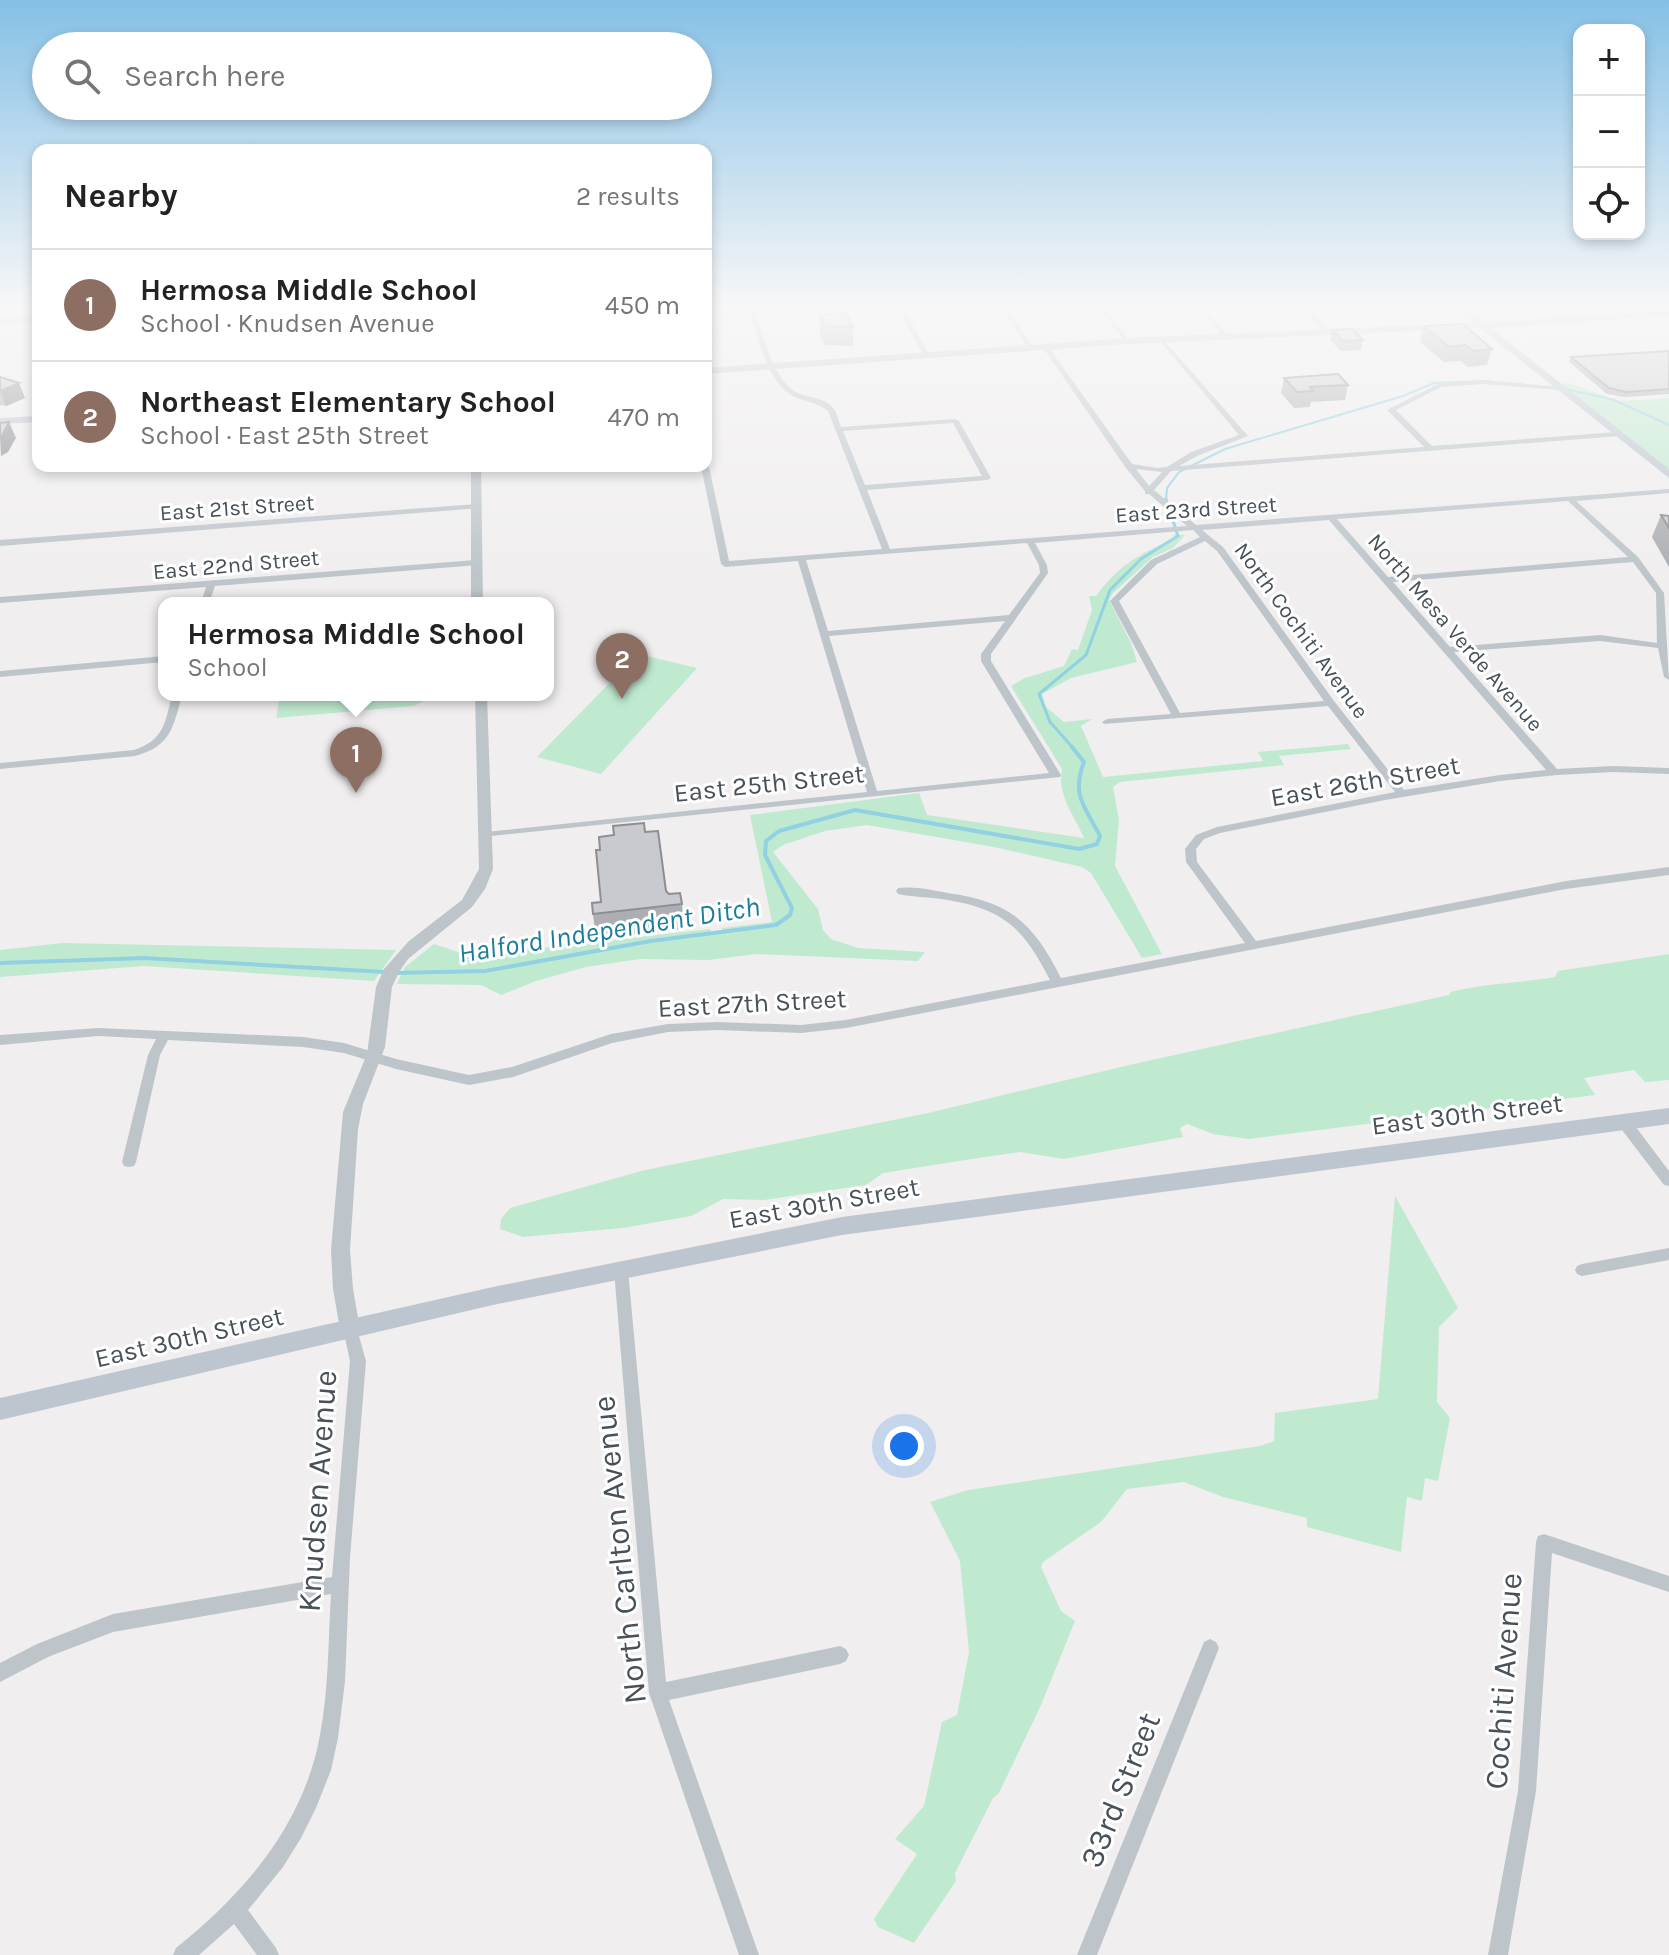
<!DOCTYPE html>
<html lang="en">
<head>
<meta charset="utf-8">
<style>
	:root { --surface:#fff; --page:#f2f2f2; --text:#222; --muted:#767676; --line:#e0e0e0; --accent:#7c3aed }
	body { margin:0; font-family:Karla,sans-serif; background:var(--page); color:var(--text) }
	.controls { position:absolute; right:24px; top:24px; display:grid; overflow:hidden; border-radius:16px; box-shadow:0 4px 12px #0003 }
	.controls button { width:72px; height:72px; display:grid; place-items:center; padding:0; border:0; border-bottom:2px solid var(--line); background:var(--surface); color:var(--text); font:40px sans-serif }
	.you { position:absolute; left:904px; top:1446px; width:28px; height:28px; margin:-20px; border:6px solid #fff; border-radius:50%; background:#1a73e8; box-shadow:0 0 0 12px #1a73e833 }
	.badge { display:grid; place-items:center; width:52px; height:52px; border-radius:50%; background:var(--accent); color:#fff; font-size:26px; font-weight:700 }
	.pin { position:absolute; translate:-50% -66px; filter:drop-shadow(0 2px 4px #0008) }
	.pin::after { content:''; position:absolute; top:42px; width:28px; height:24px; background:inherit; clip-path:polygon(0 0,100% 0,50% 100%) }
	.popup { position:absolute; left:158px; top:597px; width:396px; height:104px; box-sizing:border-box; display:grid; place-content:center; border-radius:16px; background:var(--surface); filter:drop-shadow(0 2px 6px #0005); font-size:26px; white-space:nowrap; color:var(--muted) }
	.popup b { font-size:30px; color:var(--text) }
	.popup::after { content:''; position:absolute; left:50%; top:100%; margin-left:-16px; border:16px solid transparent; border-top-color:var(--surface) }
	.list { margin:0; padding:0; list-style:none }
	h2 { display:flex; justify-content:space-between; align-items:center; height:104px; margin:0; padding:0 32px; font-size:34px }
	h2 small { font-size:26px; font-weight:400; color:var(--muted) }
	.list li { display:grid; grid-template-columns:52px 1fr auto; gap:24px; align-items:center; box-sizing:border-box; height:112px; padding:0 32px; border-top:2px solid var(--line) }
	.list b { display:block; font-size:30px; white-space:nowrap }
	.list p { margin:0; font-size:26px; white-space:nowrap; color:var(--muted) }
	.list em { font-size:26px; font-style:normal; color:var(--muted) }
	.icon { flex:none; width:44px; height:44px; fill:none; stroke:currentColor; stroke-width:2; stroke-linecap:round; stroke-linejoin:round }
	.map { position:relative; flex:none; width:1669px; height:1955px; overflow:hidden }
	.search { position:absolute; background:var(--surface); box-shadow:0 4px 12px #0003; left:32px; top:32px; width:680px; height:88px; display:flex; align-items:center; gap:20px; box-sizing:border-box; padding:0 28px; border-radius:44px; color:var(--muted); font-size:30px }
	.panel { position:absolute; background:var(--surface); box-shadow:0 4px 12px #0003; left:32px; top:144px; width:680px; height:328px; border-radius:16px }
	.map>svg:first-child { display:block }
	.green { fill:#c0ead0 }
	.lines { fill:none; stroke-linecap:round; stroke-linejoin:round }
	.stream-far2 { stroke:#91d1e2; stroke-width:2 }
	.stream-far1 { stroke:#91d1e2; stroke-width:3 }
	.stream { stroke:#91d1e2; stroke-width:4 }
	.minor { fill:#bdc5cb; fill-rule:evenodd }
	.tertiary { fill:#bdc5cb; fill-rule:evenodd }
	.secondary { fill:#bdc6cf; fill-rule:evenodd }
	.wall { fill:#adaeb3 }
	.shaded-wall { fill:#8d8d92 }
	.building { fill:#c9cad0; stroke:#8d8d92; stroke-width:2 }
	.labels { text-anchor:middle; stroke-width:6; stroke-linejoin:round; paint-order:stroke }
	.far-street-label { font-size:22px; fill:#485159; stroke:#fff }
	.street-label { font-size:26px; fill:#485159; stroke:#fff }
	.water-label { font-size:28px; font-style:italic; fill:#1b7e99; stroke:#fff }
	.near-street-label { font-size:32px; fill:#485159; stroke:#fff }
</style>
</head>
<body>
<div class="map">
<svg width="1669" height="1955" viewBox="0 0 1669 1955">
	<rect width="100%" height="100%" fill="#f0eeee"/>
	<!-- green -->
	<path class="green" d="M 1569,383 L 1620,401 L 1669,398 L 1669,469 L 1561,384 Z
		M 1174,534 L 1185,535 L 1173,548 L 1153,557 L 1113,593 L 1109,600 L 1131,643 L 1137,662 L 1071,678 L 1042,694 L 1046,707 L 1064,722 L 1092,719 L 1081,726 L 1103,777 L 1263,761 L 1258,752 L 1348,744 L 1351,749 L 1279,756 L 1284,765 L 1120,782 L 1113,787 L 1119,820 L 1115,866 L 1162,954 L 1142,958 L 1091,873 L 1082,867 L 994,847 L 867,825 L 825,831 L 783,845 L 773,852 L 818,909 L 823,930 L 831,939 L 858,948 L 925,952 L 918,961 L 757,954 L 708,960 L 640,959 L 586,967 L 536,981 L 501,995 L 481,985 L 397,984 L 405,967 L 434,944 L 470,956 L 710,929 L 711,932 L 722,931 L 722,928 L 772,922 L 750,815 L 919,793 L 927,815 L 1084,838 C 1074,814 1057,796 1062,769 L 1011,686 L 1025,678 L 1064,666 L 1072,649 L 1078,650 L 1092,610 L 1089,596 L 1096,596 C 1119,565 1139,554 1173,539 Z
		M 638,654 L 697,668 L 601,774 L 537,757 Z
		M 280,695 L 423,695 L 422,702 L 414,706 L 276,718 Z
		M 62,943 L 396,950 L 374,981 L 144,966 L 0,977 L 0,950 Z
		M 1669,954 L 1669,1080 L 1645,1082 L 1634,1070 L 1584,1078 L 1595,1095 L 1249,1139 L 1213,1134 L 1187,1124 L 1180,1128 L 1183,1137 L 1064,1159 L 1020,1152 L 959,1161 L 883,1173 L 866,1185 L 764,1200 L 723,1199 L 691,1216 L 623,1228 L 523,1237 L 500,1229 L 501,1219 L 510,1208 L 645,1170 L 928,1113 L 1138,1063 L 1449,995 L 1451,992 C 1485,983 1521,983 1555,977 L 1558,971 Z
		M 1395,1196 L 1458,1308 L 1439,1327 L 1437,1402 L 1450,1418 L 1438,1481 L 1425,1478 L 1422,1501 L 1407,1497 L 1401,1552 L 1307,1527 L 1307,1518 L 1223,1497 L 1184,1482 L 1127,1489 L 1101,1522 L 1043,1562 L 1041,1567 L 1061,1611 L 1075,1621 L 1041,1705 L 999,1793 L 993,1798 L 955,1873 L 956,1881 L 914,1943 L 878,1927 L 874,1919 L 917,1854 L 895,1839 L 924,1806 L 942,1722 L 957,1715 L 969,1652 L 960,1561 L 930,1502 L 968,1490 L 1260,1446 L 1274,1441 L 1275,1413 L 1378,1399 Z"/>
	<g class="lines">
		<!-- stream-far2 -->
		<path class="stream-far2" d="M 1566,389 L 1614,400 L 1669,425
			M 1166,501 L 1167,488 L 1179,472 L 1225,449 L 1403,396 L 1434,383 L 1489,381"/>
		<!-- stream-far1 -->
		<path class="stream-far1" d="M 1074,749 L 1050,722 L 1039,694 L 1086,655 L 1110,590 L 1141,559 L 1178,536 L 1166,499"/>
		<!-- stream -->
		<path class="stream" d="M 0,963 L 144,958 L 385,972
			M 393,973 L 485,971 L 651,941 L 776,925 L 790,915 L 792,908 L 765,855 L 766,841 L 779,831 L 855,810 L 1079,849 L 1097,844 L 1100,836 C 1085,807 1071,795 1084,762 L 1072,747"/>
		<!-- minor -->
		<path class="minor" d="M 747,303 L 753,303 C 761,328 770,371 790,388 C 802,399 824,395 834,409 C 837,414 839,421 841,427 L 955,419 L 959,421 L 991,478 L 987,480 L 867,490 L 890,549 L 1187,526 L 1149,494 L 1145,494 L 1145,491 L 1126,468 L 1042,346 L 1045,344 L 1047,345 L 1132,464 L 1157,468 L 1167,467 L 1191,452 L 1239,435 L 1159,340 L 1159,338 L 1161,337 L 1248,436 L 1197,456 L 1179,466 L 1424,447 L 1387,410 L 1440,383 L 1482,380 L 1562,387 L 1562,389 L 1560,390 L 1482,384 L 1441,387 L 1396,410 L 1432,446 L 1617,432 L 1621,434 L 1620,436 L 1171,471 L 1154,490 L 1196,525 L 1669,489 L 1669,493 L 1576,501 L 1638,557 L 1664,593 L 1669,680 L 1664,677 L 1658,648 L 1600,641 L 1454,652 L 1557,769 L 1613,766 L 1669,768 L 1669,774 L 1613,772 L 1557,775 L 1500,781 L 1385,800 L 1220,833 L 1204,839 L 1196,849 L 1197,862 L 1256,941 L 1566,881 L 1669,867 L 1669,875 L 1566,889 L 846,1028 L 801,1033 L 717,1030 L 668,1032 L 612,1043 L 513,1077 L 469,1085 L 396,1069 L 344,1053 L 303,1047 L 168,1040 L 160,1055 L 136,1162 L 134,1166 L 129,1167 L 124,1166 L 122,1162 L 148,1055 L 156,1039 L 98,1036 L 0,1045 L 0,1035 L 98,1028 L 303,1037 L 344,1043 L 396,1059 L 469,1075 L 512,1067 L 611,1034 L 668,1024 L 717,1022 L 801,1025 L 846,1020 L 1050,980 C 1023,927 1003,908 941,899 C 927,897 912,897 898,894 L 896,891 L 898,888 C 914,886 932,890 948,893 C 1011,902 1033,923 1061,978 L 1245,943 L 1186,862 L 1185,849 L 1196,835 L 1217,827 L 1395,792 L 1328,706 L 1104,724 L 1102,722 L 1107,719 L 1171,714 L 1110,601 L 1151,560 L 1200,537 L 1193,530 L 1035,543 L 1047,565 L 1048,573 L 991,654 L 991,661 L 1061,775 L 1060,777 L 482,837 L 481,835 L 486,832 L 867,792 L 798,561 L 725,567 L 721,564 L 701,466 L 706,466 L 706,464 L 709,466 L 729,561 L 882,549 L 828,411 C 816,401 801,402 788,393 C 766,378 755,328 747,303 ZM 953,423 L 982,476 L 865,485 L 843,431 ZM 1136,469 L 1162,472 L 1149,486 ZM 1568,501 L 1628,557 L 1388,577 L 1337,519 ZM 1329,520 L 1546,770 L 1500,775 L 1404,790 L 1334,701 L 1223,547 L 1202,530 ZM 1205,541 L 1217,551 L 1324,701 L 1180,713 L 1119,601 L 1157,564 ZM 1027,543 L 1039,565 L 1040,573 L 1009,615 L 828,631 L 806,560 ZM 1633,562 L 1656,593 L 1657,643 L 1600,635 L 1450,647 L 1393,582 ZM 1005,621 L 981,654 L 981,661 L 1049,773 L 877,791 L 829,636 Z
			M 895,303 L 901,303 L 930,356 L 929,357 L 924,356 Z
			M 997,303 L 1003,303 L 1033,347 L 1032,348 L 1028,348 Z
			M 1095,303 L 1101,303 L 1129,340 L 1129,342 L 1125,342 Z
			M 1192,303 L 1199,303 L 1227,334 L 1227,336 L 1223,336 Z
			M 1295,303 L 1302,303 L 1329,330 L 1329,332 L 1325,332 Z
			M 38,317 L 38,321 L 0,323 L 0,319 Z
			M 477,504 L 480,504 L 480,508 L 0,546 L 0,540 Z
			M 475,560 L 479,563 L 478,565 L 215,586 L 209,603 L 201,603 L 206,587 L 0,603 L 0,597 Z
			M 164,656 L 164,662 L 0,677 L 0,671 Z
			M 172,695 L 182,695 C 173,728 171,746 135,756 L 0,769 L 0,763 L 134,750 C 164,740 165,723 172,695 Z
			M 1624,1117 L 1629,1118 L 1669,1171 L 1669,1186 L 1664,1185 L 1619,1126 L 1617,1122 L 1619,1118 Z
			M 1669,1248 L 1669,1260 L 1582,1276 L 1577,1274 L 1575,1270 L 1577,1266 L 1582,1264 Z
			M 621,1264 L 626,1266 L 628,1270 L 666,1682 L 840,1646 L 846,1649 L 849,1655 L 846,1661 L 840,1664 L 669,1700 L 759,1955 L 739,1955 L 649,1693 L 614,1270 L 616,1266 Z
			M 350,1323 L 355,1324 L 357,1329 L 366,1361 L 350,1558 L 345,1681 L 338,1738 L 331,1770 L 316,1808 L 301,1838 L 283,1867 L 248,1910 L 276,1948 L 279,1955 L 257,1955 L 234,1924 L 199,1955 L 173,1955 L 176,1948 C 245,1893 304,1824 320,1735 C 329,1688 328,1641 331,1594 L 113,1632 L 48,1657 L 0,1682 L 0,1663 L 37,1644 L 113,1614 L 332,1577 L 350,1361 L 343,1329 L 345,1324 Z
			M 1544,1534 L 1669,1576 L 1669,1592 L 1552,1553 L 1536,1791 L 1508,1955 L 1488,1955 L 1518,1791 L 1536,1542 L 1538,1536 Z
			M 1210,1639 L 1216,1642 L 1219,1648 L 1097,1955 L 1077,1955 L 1204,1642 Z"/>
		<!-- tertiary -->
		<path class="tertiary" d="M 471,466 L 481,466 L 483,603 L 471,603 Z
			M 475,695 L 487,695 L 493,869 L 485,889 L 472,907 L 408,959 L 399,972 L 392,987 L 385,1047 L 363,1104 L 358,1129 L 350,1250 L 353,1289 L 360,1329 L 357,1335 L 350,1338 L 343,1335 L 340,1329 L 333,1289 L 331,1250 L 343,1112 L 367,1054 L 376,987 L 384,969 L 409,941 L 462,900 L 479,869 Z"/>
		<!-- secondary -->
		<path class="secondary" d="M 0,303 L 9,303 L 0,312 Z
			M 1449,303 L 1460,303 L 1484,322 L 1669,310 L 1669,316 L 1491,328 L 1669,469 L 1669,478 L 1480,328 L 1127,344 L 706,374 L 706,368 L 1127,338 L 1473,323 Z
			M 38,416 L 38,422 L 0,424 L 0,418 Z
			M 1669,1108 L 1669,1124 L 842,1235 L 493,1305 L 0,1420 L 0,1398 L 493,1287 L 842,1217 Z"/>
	</g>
	<!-- wall -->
	<path class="wall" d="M 1372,303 L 1419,303 L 1374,305 Z
		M 820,315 L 853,327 L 853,346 L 825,345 L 820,334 Z
		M 1424,326 L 1492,349 L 1487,365 L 1468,367 L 1461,361 L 1444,362 L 1420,342 Z
		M 1332,330 L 1363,340 L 1361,350 L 1341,351 L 1330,340 Z
		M 1669,351 L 1669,394 L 1625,397 L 1607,394 L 1569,362 L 1571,357 Z
		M 0,377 L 25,398 L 6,406 L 0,405 Z
		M 1284,378 L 1348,385 L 1345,400 L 1311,402 L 1310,407 L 1294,408 L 1281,393 Z
		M 1661,515 L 1669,516 L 1669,567 L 1652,537 Z
		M 645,832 L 666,891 L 682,904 L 684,929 L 596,939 L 593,914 L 601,902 L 600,850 L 614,835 Z"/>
	<!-- shaded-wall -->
	<path class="shaded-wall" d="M 19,383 L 25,398 L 6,406 L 0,391 Z
		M 9,422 L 16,438 L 8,452 L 1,456 L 0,437 Z"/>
	<!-- building -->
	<path class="building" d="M 846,313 L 853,327 L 825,326 L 820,315 Z
		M 1463,324 L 1492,349 L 1473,351 L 1466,345 L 1449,347 L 1424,326 Z
		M 1352,329 L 1363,340 L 1343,341 L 1332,330 Z
		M 1669,351 L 1669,389 L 1626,392 L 1609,388 L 1571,357 Z
		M 1338,374 L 1348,385 L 1310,387 L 1313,391 L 1297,392 L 1284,378 Z
		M 0,377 L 19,383 L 0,391 Z
		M 9,422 L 2,436 L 0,437 L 0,423 Z
		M 1661,515 L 1669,516 L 1669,528 Z
		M 644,823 L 645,832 L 658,831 L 666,891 L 669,894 L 680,893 L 682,904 L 593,914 L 592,903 L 601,902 L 596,850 L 600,850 L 599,837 L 614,835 L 613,826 Z"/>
	<!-- sky -->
	<linearGradient id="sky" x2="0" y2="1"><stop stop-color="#85c0e6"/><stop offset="0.53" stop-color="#f8f7f7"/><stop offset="1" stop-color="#f8f7f7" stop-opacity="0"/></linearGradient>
	<rect width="1669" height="577" fill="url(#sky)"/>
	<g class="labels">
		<!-- far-street labels -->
		<g class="far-street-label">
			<text transform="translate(237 507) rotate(-4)" y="8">East 21st Street</text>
			<text transform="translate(1196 509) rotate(-4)" y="8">East 23rd Street</text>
			<text transform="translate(236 564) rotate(-5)" y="8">East 22nd Street</text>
			<text transform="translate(1302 630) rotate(54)" y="8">North Cochiti Avenue</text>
			<text transform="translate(1456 632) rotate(49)" y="8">North Mesa Verde Avenue</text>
		</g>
		<!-- street labels -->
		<g class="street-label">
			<text transform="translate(1365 781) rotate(-10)" y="9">East 26th Street</text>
			<text transform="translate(769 783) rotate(-6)" y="9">East 25th Street</text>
			<text transform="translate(752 1003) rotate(-3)" y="9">East 27th Street</text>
			<text transform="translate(1467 1114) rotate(-7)" y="9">East 30th Street</text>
			<text transform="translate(824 1203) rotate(-10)" y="9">East 30th Street</text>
			<text transform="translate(189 1337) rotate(-13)" y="9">East 30th Street</text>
		</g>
		<!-- water labels -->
		<g class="water-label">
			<text transform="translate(609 929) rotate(-9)" y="10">Halford Independent Ditch</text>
		</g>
		<!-- near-street labels -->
		<g class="near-street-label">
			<text transform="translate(317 1491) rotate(-86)" y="11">Knudsen Avenue</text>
			<text transform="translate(619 1550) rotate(-96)" y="11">North Carlton Avenue</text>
			<text transform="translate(1503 1681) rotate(-86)" y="11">Cochiti Avenue</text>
			<text transform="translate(1120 1790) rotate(-68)" y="11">33rd Street</text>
		</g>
	</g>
</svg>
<div class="controls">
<button>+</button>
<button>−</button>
<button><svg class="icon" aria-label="locate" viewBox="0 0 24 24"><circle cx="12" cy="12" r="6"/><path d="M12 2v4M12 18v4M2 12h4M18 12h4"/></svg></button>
</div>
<div class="you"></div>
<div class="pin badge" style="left:356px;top:793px;background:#8d6e63">1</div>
<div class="popup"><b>Hermosa Middle School</b>School</div>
<div class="pin badge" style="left:622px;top:699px;background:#8d6e63">2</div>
<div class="search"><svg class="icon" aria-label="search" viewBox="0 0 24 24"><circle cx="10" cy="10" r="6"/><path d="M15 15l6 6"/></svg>Search here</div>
<section class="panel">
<h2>Nearby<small>2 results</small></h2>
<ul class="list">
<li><span class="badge" style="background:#8d6e63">1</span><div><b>Hermosa Middle School</b><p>School · Knudsen Avenue</p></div><em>450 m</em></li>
<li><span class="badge" style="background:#8d6e63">2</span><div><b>Northeast Elementary School</b><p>School · East 25th Street</p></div><em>470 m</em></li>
</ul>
</section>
</div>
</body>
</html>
